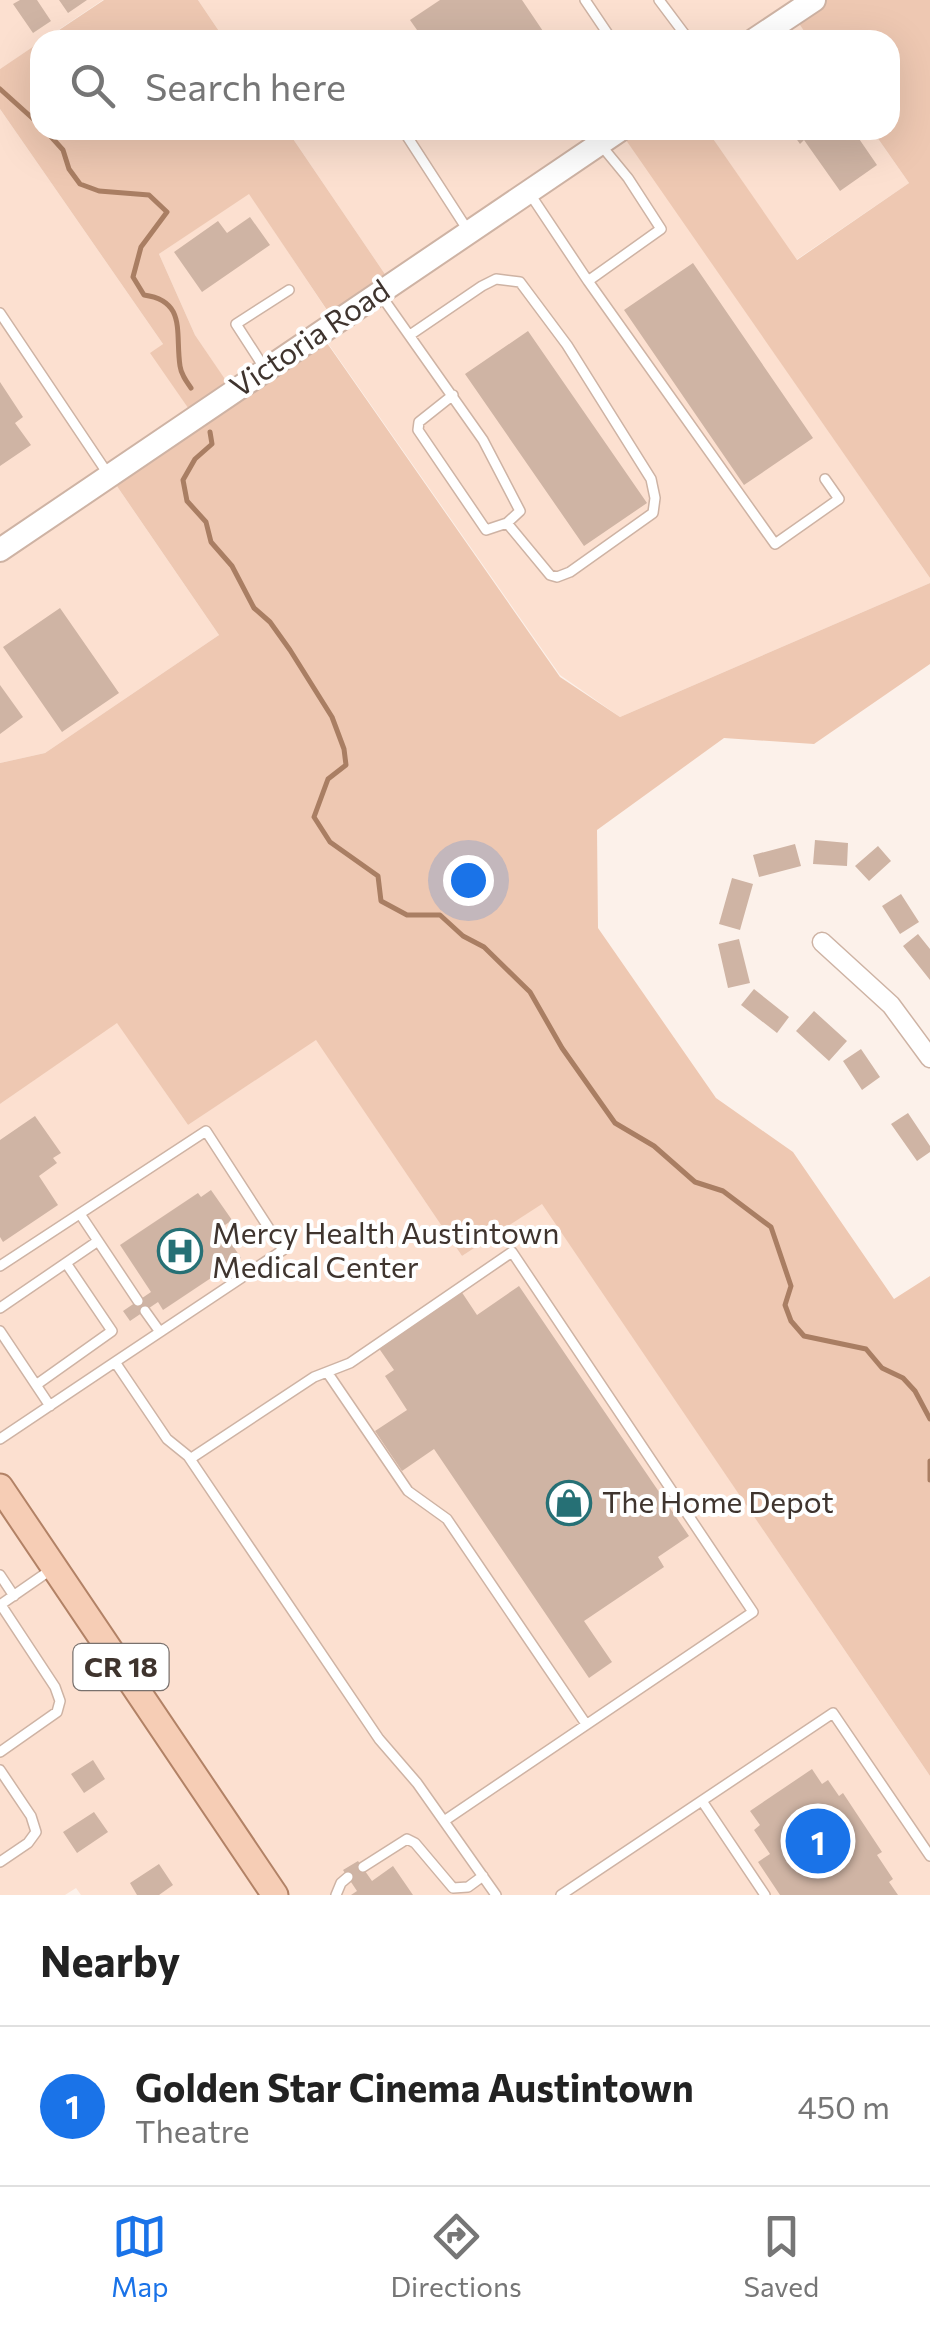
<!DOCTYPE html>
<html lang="en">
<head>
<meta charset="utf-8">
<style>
	:root { --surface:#fff; --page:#f6f6f6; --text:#222; --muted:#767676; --line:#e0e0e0; --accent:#1a73e8 }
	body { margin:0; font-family:Commissioner,sans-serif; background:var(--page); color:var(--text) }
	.you { position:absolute; left:468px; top:880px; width:35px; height:35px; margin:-25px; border:8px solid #fff; border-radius:50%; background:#1a73e8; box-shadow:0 0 0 15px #1a73e833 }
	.badge { display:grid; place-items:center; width:65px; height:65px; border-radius:50%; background:var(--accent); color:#fff; font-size:32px; font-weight:700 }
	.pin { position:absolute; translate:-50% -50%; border:5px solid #fff; box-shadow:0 2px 10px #0006 }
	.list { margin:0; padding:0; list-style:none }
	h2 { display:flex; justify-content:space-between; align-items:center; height:130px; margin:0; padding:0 40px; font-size:42px }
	h2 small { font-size:32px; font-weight:400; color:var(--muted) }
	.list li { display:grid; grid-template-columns:65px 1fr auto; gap:30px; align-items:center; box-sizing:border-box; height:160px; padding:0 40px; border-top:2px solid var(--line) }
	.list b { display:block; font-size:38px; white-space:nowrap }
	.list p { margin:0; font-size:32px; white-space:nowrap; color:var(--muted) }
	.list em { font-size:32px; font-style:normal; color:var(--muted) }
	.icon { flex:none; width:55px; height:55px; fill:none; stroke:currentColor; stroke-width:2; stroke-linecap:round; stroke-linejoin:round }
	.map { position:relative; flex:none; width:930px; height:1895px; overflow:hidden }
	.search { position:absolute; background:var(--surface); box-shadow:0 10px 40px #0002; left:30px; right:30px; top:30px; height:110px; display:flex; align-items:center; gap:25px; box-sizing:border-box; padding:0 35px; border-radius:30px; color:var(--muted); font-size:38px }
	.sheet { height:290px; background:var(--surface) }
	nav { display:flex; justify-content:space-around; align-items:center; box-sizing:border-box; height:140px; border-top:2px solid var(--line); background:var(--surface); font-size:28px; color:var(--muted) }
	nav a { display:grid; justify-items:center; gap:5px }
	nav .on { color:var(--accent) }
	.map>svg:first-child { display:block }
	.built { fill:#fce0d0 }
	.green { fill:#eec8b2 }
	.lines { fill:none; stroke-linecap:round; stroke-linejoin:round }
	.stream { stroke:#a97e63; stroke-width:5 }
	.building { fill:#cfb4a4 }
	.lane-casing { stroke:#ceb3a4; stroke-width:12 }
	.street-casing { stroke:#ceb3a4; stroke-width:21 }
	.secondary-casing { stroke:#ceb3a4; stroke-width:26 }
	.primary-casing { stroke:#b28266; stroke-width:29 }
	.lane { stroke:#fff; stroke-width:9 }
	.street { stroke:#fff; stroke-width:18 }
	.secondary { stroke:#fff; stroke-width:22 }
	.primary { stroke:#f6cdb5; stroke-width:25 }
	.labels { text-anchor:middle; stroke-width:8; stroke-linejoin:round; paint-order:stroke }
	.shield { fill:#fff; stroke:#79716d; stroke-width:2.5 }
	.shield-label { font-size:28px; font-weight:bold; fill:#3f342e }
	.street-label { font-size:30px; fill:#3f342e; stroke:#fff }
	.poi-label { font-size:30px; fill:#3f342e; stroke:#fff; text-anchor:start }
</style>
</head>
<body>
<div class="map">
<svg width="930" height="1895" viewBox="0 0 930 1895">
	<rect width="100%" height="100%" fill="#fcf1ea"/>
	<!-- built -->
	<path class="built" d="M 0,0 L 103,0 L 0,69 Z
		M 198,0 L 812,0 L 793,14 L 810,40 L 225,40 Z
		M 0,109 L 163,344 L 151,353 L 195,418 L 110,476 L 219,635 L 45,753 L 0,763 Z
		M 287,130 L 620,130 L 930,578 L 930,583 L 620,717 L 560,675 L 320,332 L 233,392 L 195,335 L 159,254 L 249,193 L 334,321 L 391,283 Z
		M 707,130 L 872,130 L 909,183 L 796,260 Z
		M 117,1022 L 188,1125 L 316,1039 L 462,1256 L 542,1203 L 930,1776 L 930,1895 L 81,1895 L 76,1888 L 65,1895 L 0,1895 L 0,1104 Z"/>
	<!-- green -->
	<path class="green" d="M 104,0 L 198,0 L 225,40 L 44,40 Z
		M 811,0 L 930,0 L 930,578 L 619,130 L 707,130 L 797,260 L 909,183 L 872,130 L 890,130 L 890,40 L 810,40 L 792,13 Z
		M 40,42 L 40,130 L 287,130 L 391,283 L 335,322 L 249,194 L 159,254 L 195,335 L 233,391 L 320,333 L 560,677 L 620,717 L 930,583 L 930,664 L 814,744 L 724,738 L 597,830 L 598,928 L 716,1098 L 793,1152 L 894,1299 L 930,1276 L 930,1776 L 542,1204 L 462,1256 L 316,1040 L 188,1125 L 117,1023 L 0,1104 L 0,763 L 45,753 L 219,635 L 110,476 L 195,418 L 150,353 L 163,344 L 0,109 L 0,69 Z"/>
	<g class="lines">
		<!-- stream -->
		<path class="stream" d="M 0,89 L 40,125
			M 45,130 L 63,150 L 69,169 L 80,184 L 99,191 L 149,195 L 167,212 L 141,247 L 133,277 L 144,295 C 187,301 175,333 180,366 C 181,374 186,381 191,388
			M 210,432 L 212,444 L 195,459 L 183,480 L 187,501 L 206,522 L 211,542 L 232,566 L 254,608 L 270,622 L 290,650 L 332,717 L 344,749 L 346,765 L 328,779 L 314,817 L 330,842 L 378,876 L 381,901 L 407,915 L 440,915 L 463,936 L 484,947 L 530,992 L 562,1048 L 615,1123 L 654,1146 L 695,1182 L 723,1191 L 771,1227 L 791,1286 L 785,1305 L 791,1321 L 804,1336 L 866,1349 L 882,1368 L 903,1378 L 915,1391 L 930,1419
			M 930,1461 L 930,1480"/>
	</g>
	<!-- building -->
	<path class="building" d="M 20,0 L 37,0 L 51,21 L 33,33 L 13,4 Z
		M 59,0 L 87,0 L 68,13 Z
		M 440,0 L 522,0 L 549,40 L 424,40 L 410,20 Z
		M 790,130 L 853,130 L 877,165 L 840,191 L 804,140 L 800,144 Z
		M 250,217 L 270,245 L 202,292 L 174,252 L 218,221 L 227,233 Z
		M 693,263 L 813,438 L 744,485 L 624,310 Z
		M 528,331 L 647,503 L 584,546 L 465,374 Z
		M 0,382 L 23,417 L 15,423 L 31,445 L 0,466 Z
		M 60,608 L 119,693 L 62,732 L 3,647 Z
		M 0,685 L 23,717 L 0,734 Z
		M 815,840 L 848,843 L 847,866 L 813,864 Z
		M 795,844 L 801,866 L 759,877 L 753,855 Z
		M 878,846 L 891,861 L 869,881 L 855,866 Z
		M 732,878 L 753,884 L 740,930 L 719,924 Z
		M 901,894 L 919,922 L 900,934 L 882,906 Z
		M 918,934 L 930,949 L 930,980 L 903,946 Z
		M 739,939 L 750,983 L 728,988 L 718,944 Z
		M 754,989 L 789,1017 L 777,1033 L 741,1005 Z
		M 814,1011 L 847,1041 L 829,1061 L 796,1031 Z
		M 861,1049 L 880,1077 L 862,1090 L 843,1061 Z
		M 908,1113 L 930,1146 L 930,1152 L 917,1161 L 891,1124 Z
		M 35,1116 L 61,1153 L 53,1158 L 57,1163 L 39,1176 L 58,1205 L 3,1242 L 0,1237 L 0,1140 Z
		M 211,1190 L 232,1220 L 221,1228 L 241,1258 L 163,1310 L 158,1302 L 130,1321 L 123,1311 L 151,1292 L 120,1245 L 198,1193 L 201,1197 Z
		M 519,1286 L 689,1536 L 658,1557 L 664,1567 L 584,1621 L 612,1662 L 589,1678 L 434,1449 L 402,1471 L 375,1431 L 407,1410 L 385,1376 L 394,1370 L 378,1347 L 461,1291 L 477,1315 Z
		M 93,1760 L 105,1779 L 84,1793 L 71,1774 Z
		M 812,1769 L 822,1784 L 828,1780 L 839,1796 L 843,1793 L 882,1852 L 877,1855 L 893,1879 L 889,1882 L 898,1895 L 780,1895 L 758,1862 L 770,1854 L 754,1830 L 760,1825 L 750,1811 Z
		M 94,1812 L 108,1832 L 77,1853 L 63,1832 Z
		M 358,1861 L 372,1881 L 393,1866 L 413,1895 L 351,1895 L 357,1891 L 343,1870 Z
		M 159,1864 L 173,1885 L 159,1895 L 137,1895 L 130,1883 Z"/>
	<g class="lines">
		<defs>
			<path id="lane" d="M 585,0 L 612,40
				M 659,0 L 689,40
				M 403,130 L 467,229
				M 530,194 L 588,281 L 661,229 L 628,178 L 600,144
				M 588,281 L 775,544 L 839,499 L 825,479
				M 380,294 L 483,440 L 520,511 L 507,523 L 550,575 L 557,577 L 570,572 L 653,513 L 655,498 L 651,479 L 567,345 L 520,282 L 496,279 L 482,286 L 410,335
				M 0,313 L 108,474
				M 265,369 L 236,324 L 289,290
				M 453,395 L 419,422 L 418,430 L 486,530 L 507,523
				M 80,1214 L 138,1301
				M 0,1266 L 206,1131 L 283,1250 L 115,1362
				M 0,1308 L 98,1241
				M 145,1311 L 160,1332
				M 0,1331 L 50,1406
				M 327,1372 L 408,1491 L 447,1519 L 586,1724
				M 36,1385 L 112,1331 L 66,1263
				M 0,1439 L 115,1362 L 167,1439 L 188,1456 L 379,1739 L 417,1783 L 496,1895
				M 190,1459 L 314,1377 L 350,1363 L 512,1252 L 753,1612 L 444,1821
				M 0,1575 L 14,1596
				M 0,1605 L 52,1569
				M 0,1752 L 57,1712 L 60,1701 L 55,1687 L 1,1605
				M 0,1770 L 31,1816 L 36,1832 L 28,1843 L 0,1862
				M 702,1801 L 765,1895
				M 363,1867 L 407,1839 L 415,1843 L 453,1888 L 468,1887 L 483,1876
				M 336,1895 L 341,1883 L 348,1877
				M 561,1895 L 833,1713 L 930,1856"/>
			<path id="street" d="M 822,942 L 891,1005 L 930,1058"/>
			<path id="secondary" d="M 754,40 L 814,0
				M 0,550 L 620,130"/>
			<path id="primary" d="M 0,1487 L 275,1895"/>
		</defs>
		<!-- lane casing -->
		<use href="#lane" class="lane-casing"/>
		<!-- street casing -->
		<use href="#street" class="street-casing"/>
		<!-- secondary casing -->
		<use href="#secondary" class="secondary-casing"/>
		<!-- primary casing -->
		<use href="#primary" class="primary-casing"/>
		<!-- lane -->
		<use href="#lane" class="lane"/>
		<!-- street -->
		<use href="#street" class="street"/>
		<!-- secondary -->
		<use href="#secondary" class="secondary"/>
		<!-- primary -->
		<use href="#primary" class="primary"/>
	</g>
	<!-- icons -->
	<defs>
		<symbol id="hospital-ring" viewBox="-11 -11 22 22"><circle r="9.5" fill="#fff" stroke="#267075" stroke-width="1.5"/><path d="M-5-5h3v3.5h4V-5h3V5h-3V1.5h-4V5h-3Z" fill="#267075"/></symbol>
		<symbol id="shop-ring" viewBox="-11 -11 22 22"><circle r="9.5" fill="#fff" stroke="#267075" stroke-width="1.5"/><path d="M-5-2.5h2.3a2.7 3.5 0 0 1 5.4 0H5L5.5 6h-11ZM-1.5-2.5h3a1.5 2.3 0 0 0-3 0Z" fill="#267075"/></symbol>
	</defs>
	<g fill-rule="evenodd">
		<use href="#hospital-ring" x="155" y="1226" width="50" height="50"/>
		<use href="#shop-ring" x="544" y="1478" width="50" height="50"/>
	</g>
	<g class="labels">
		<!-- shield labels -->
		<rect class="shield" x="73.5" y="1644" width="95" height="46" rx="8"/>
		<g class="shield-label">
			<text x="121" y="1677">CR 18</text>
		</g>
		<!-- street labels -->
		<g class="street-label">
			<text transform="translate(310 339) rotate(-34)" y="10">Victoria Road</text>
		</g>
		<!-- poi labels -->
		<g class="poi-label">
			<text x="212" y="1244">Mercy Health Austintown<tspan x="212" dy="34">Medical Center</tspan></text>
			<text x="602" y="1513">The Home Depot</text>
		</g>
	</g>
</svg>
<div class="you"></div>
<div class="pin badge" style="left:818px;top:1841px">1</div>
<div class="search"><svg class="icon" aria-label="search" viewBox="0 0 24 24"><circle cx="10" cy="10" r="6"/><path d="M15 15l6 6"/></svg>Search here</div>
</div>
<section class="sheet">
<h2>Nearby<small></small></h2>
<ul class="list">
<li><span class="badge">1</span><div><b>Golden Star Cinema Austintown</b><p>Theatre</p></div><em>450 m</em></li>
</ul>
</section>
<nav>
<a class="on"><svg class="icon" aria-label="map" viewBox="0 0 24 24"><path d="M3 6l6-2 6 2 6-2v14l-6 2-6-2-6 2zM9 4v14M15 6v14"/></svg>Map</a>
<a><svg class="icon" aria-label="directions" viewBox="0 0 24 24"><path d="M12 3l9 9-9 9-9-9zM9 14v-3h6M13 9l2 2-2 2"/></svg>Directions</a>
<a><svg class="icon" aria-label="saved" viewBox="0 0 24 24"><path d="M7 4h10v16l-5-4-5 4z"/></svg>Saved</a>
</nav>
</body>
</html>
